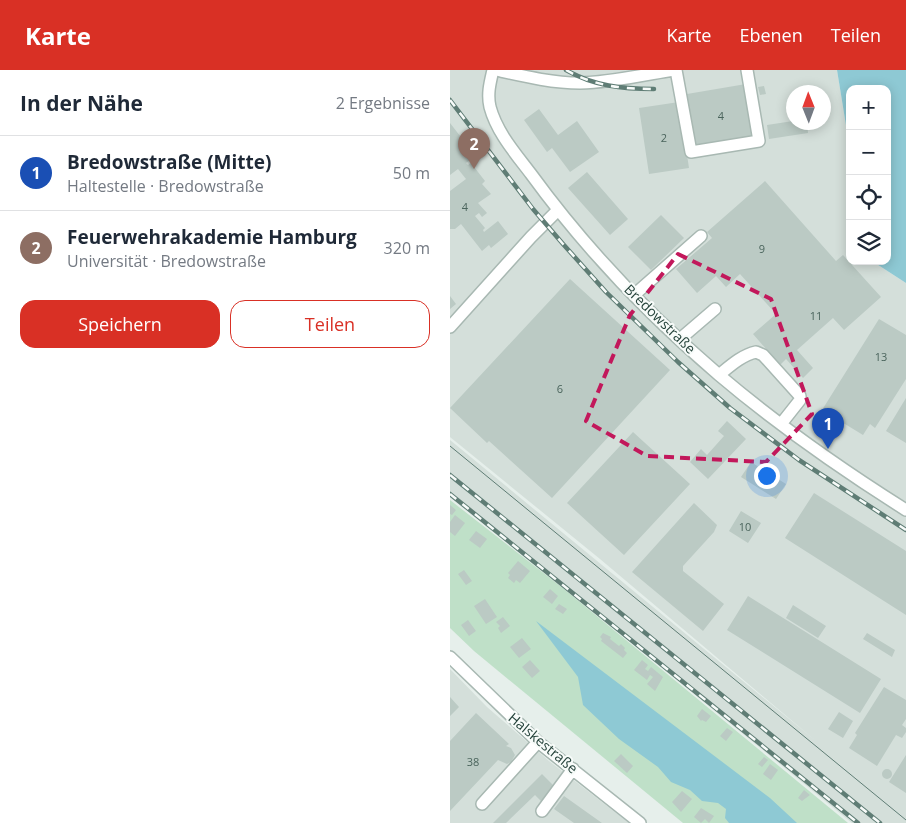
<!DOCTYPE html>
<html lang="de">
<head>
<meta charset="utf-8">
<style>
	:root { --surface:#fff; --page:#f2f2f3; --text:#1f2937; --muted:#747a83; --line:#e0e1e3; --accent:#d93025 }
	body { margin:0; font-family:"Open Sans",sans-serif; background:var(--page); color:var(--text) }
	.controls { position:absolute; right:15px; top:15px; display:grid; overflow:hidden; border-radius:10px; box-shadow:0 2px 12px #0003 }
	.controls button { width:45px; height:45px; display:grid; place-items:center; padding:0; border:0; border-bottom:1px solid var(--line); background:var(--surface); color:var(--text); font:25px sans-serif }
	.compass { position:absolute; left:336px; top:15px; width:45px; height:45px; border-radius:50%; background:var(--surface); box-shadow:0 2px 12px #0003; rotate:359deg }
	.you { position:absolute; left:316px; top:405px; width:18px; height:18px; margin:-12px; border:4px solid #fff; border-radius:50%; background:#1a73e8; box-shadow:0 0 0 8px #1a73e833 }
	.badge { display:grid; place-items:center; width:32px; height:32px; border-radius:50%; background:var(--accent); color:#fff; font-size:16px; font-weight:700 }
	.pin { position:absolute; translate:-50% -41px; filter:drop-shadow(0 1px 2px #0008) }
	.pin::after { content:''; position:absolute; top:26px; width:18px; height:15px; background:inherit; clip-path:polygon(0 0,100% 0,50% 100%) }
	.list { margin:0; padding:0; list-style:none }
	h2 { display:flex; justify-content:space-between; align-items:center; height:65px; margin:0; padding:0 20px; font-size:21px }
	h2 small { font-size:16px; font-weight:400; color:var(--muted) }
	.list li { display:grid; grid-template-columns:32px 1fr auto; gap:15px; align-items:center; box-sizing:border-box; height:75px; padding:0 20px; border-top:1px solid var(--line) }
	.list b { display:block; font-size:19px; white-space:nowrap }
	.list p { margin:0; font-size:16px; white-space:nowrap; color:var(--muted) }
	.list em { font-size:16px; font-style:normal; color:var(--muted) }
	.actions { display:flex; gap:10px; padding:15px 20px }
	.actions a { flex:1; padding:11px 0; border:1px solid var(--accent); border-radius:15px; text-align:center; font-size:18px; color:var(--accent) }
	.actions .main { background:var(--accent); color:#fff }
	.icon { flex:none; width:28px; height:28px; fill:none; stroke:currentColor; stroke-width:2; stroke-linecap:round; stroke-linejoin:round }
	.map { position:relative; flex:none; width:456px; height:753px; overflow:hidden }
	header { display:flex; align-items:center; gap:30px; box-sizing:border-box; height:70px; padding:0 25px; background:var(--accent); color:#fff }
	header strong { font-size:24px }
	nav { display:flex; gap:28px; margin-inline-start:auto; font-size:18px }
	main { display:flex }
	aside { flex:1; background:var(--surface) }
	.map>svg:first-child { display:block }
	.built { fill:#d4dfda; fill-rule:evenodd }
	.green { fill:#bfe0c8 }
	.water { fill:#8ec9d4 }
	.building { fill:#bbcac4 }
	.lines { fill:none; stroke-linecap:round; stroke-linejoin:round }
	.minor-casing { stroke:#a8b8b2; stroke-width:14 }
	.minor { stroke:#fff; stroke-width:11 }
	.tram { stroke:#5f7d75; stroke-width:1 }
	.rail-casing { stroke:#5f7d75; stroke-width:4.5 }
	.rail { stroke:#f7fbf9; stroke-width:2.5; stroke-dasharray:8; stroke-linecap:butt }
	.marked { fill:none; stroke:#c2185b; stroke-width:4; stroke-dasharray:10 6; stroke-linejoin:round }
	.labels { text-anchor:middle; stroke-width:4; stroke-linejoin:round; paint-order:stroke }
	.number-label { font-size:11px; fill:#4a645c }
	.street-label { font-size:14px; fill:#24423a; stroke:#f7fbf9 }
</style>
</head>
<body>
<header>
<strong>Karte</strong>
<nav><a>Karte</a><a>Ebenen</a><a>Teilen</a></nav>
</header>
<main>
<aside>
<h2>In der Nähe<small>2 Ergebnisse</small></h2>
<ul class="list">
<li><span class="badge" style="background:#1a4fb4">1</span><div><b>Bredowstraße (Mitte)</b><p>Haltestelle · Bredowstraße</p></div><em>50 m</em></li>
<li><span class="badge" style="background:#8d6e63">2</span><div><b>Feuerwehrakademie Hamburg</b><p>Universität · Bredowstraße</p></div><em>320 m</em></li>
</ul>
<div class="actions"><a class="main">Speichern</a><a>Teilen</a></div>
</aside>
<div class="map">
<svg width="456" height="753" viewBox="0 0 456 753">
	<rect width="100%" height="100%" fill="#e6efeb"/>
	<!-- built -->
	<path class="built" d="M 0,0 L 387,0 L 400,80 L 400,191 L 422,191 L 456,213 L 456,753 L 402,753 L 110,514 L 0,427 L 0,370 L 366,671 L 150,489 L 0,367 ZM 343,22 L 373,22 L 373,52 L 343,52 Z
		M 0,599 L 37,637 L 99,691 L 179,753 L 0,753 Z"/>
	<!-- green -->
	<path class="green" d="M 0,430 L 114,519 L 398,753 L 233,753 L 24,581 L 0,558 Z"/>
	<!-- water -->
	<path class="water" d="M 387,0 L 456,0 L 456,213 L 422,191 L 437,191 L 437,19 L 400,19 L 400,80 Z
		M 86,551 L 320,728 L 347,753 L 279,753 L 275,748 L 276,739 L 268,733 L 252,731 L 240,720 L 221,712 L 208,697 L 169,669 L 133,635 L 128,607 Z"/>
	<!-- building -->
	<path class="building" d="M 296,14 L 305,69 L 246,78 L 237,24 Z
		M 314,16 L 316,24 L 310,25 L 308,17 Z
		M 229,32 L 239,98 L 199,104 L 189,38 Z
		M 89,39 L 108,65 L 127,51 L 149,82 L 120,102 L 102,78 L 97,82 L 74,50 Z
		M 343,51 L 357,52 L 358,63 L 319,69 L 317,55 Z
		M 0,53 L 21,80 L 23,79 L 27,85 L 16,93 L 18,95 L 21,93 L 35,111 L 32,114 L 41,124 L 28,133 L 37,143 L 32,147 L 29,143 L 25,146 L 35,158 L 33,160 L 34,162 L 48,151 L 58,164 L 41,178 L 39,175 L 32,181 L 11,154 L 5,159 L 0,159 L 0,121 L 16,109 L 8,99 L 0,105 Z
		M 137,102 L 178,149 L 160,165 L 118,118 Z
		M 315,111 L 386,191 L 393,185 L 431,227 L 394,260 L 383,248 L 347,280 L 363,298 L 353,308 L 336,289 L 330,295 L 303,264 L 326,244 L 290,204 L 276,217 L 266,206 L 247,223 L 226,199 L 262,168 L 257,162 Z
		M 211,145 L 234,168 L 201,200 L 178,177 Z
		M 120,209 L 220,300 L 102,428 L 39,371 L 37,373 L 0,338 Z
		M 0,226 L 6,234 L 0,239 Z
		M 429,249 L 456,265 L 456,309 L 425,358 L 420,354 L 413,365 L 372,340 Z
		M 456,328 L 456,373 L 436,361 Z
		M 277,351 L 296,369 L 258,409 L 240,392 L 251,379 L 257,385 L 274,366 L 268,361 Z
		M 183,362 L 240,414 L 174,485 L 117,433 Z
		M 301,392 L 336,414 L 326,429 L 291,407 Z
		M 364,423 L 456,481 L 456,545 L 335,468 Z
		M 244,433 L 267,455 L 264,462 L 233,496 L 233,501 L 274,534 L 253,561 L 182,502 Z
		M 0,435 L 6,440 L 2,445 L 0,444 Z
		M 291,441 L 311,453 L 298,473 L 279,461 Z
		M 5,445 L 15,453 L 5,466 L 0,462 L 0,452 Z
		M 26,461 L 37,469 L 30,478 L 19,470 Z
		M 68,491 L 80,501 L 70,513 L 66,510 L 64,513 L 58,508 L 60,505 L 58,503 Z
		M 14,500 L 22,511 L 16,515 L 8,504 Z
		M 100,519 L 108,526 L 102,534 L 93,527 Z
		M 298,526 L 431,609 L 410,643 L 277,560 Z
		M 35,529 L 47,547 L 36,554 L 24,536 Z
		M 109,534 L 117,539 L 113,544 L 105,539 Z
		M 343,535 L 376,556 L 368,568 L 336,548 Z
		M 53,547 L 60,556 L 51,563 L 48,558 L 50,556 L 46,552 Z
		M 18,550 L 26,561 L 19,566 L 11,555 Z
		M 153,563 L 161,567 L 160,569 L 169,576 L 171,574 L 175,578 L 174,580 L 177,583 L 173,588 L 151,571 L 152,569 L 150,567 Z
		M 417,563 L 445,580 L 442,587 L 413,569 Z
		M 72,568 L 81,579 L 69,588 L 60,577 Z
		M 80,590 L 90,601 L 82,608 L 72,597 Z
		M 192,590 L 198,595 L 195,599 L 198,601 L 201,597 L 213,607 L 205,621 L 197,614 L 203,607 L 200,605 L 197,610 L 184,600 Z
		M 434,617 L 456,630 L 456,649 L 452,655 L 456,658 L 456,662 L 452,668 L 446,665 L 427,696 L 399,678 L 407,665 L 405,663 Z
		M 0,627 L 9,637 L 0,646 Z
		M 252,639 L 261,646 L 256,652 L 252,650 L 251,651 L 247,646 Z
		M 389,642 L 403,651 L 393,668 L 378,659 Z
		M 26,643 L 59,674 L 56,676 L 61,678 L 65,685 L 61,692 L 57,694 L 48,690 L 0,741 L 0,671 Z
		M 277,658 L 283,662 L 276,671 L 270,666 Z
		M 171,684 L 183,696 L 177,703 L 164,691 Z
		M 456,685 L 456,723 L 439,712 Z
		M 314,687 L 318,690 L 312,697 L 308,694 Z
		M 320,694 L 328,700 L 321,710 L 313,704 Z
		M432 704a5 5 0 1 1 10 0a5 5 0 1 1-10 0Z
		M 92,704 L 105,717 L 91,731 L 85,725 L 56,753 L 43,753 Z
		M 354,720 L 360,725 L 352,731 L 348,728 Z
		M 232,721 L 242,729 L 231,742 L 222,732 Z
		M 114,726 L 152,753 L 124,753 L 104,739 Z
		M 251,738 L 264,746 L 259,753 L 255,749 L 251,753 L 244,747 Z"/>
	<g class="lines">
		<defs>
			<path id="minor" d="M 43,0 C 40,13 37,24 40,37 C 47,63 66,84 81,104 C 135,178 200,246 269,305 C 328,355 391,399 456,440
				M 46,0 C 73,6 102,13 130,13 C 161,12 193,5 223,0
				M 226,0 L 241,82 L 309,71 L 297,0
				M 184,225 L 251,166
				M 0,257 L 81,167 L 108,140
				M 230,269 L 265,239
				M 269,305 C 280,296 292,285 306,282 L 313,285 L 350,326 L 350,330 L 331,354
				M 0,587 L 88,672 L 190,753
				M 32,734 L 88,672
				M 92,741 L 123,699"/>
		</defs>
		<!-- minor casing -->
		<use href="#minor" class="minor-casing"/>
		<!-- minor -->
		<use href="#minor" class="minor"/>
		<!-- tram -->
		<path class="tram" d="M 0,376 L 456,750"/>
		<defs>
			<path id="rail" d="M 116,0 C 144,16 172,19 204,19
				M 0,30 L 83,139 L 113,174 L 156,222 L 228,292 L 280,338 L 349,390 L 456,460
				M 0,405 L 430,753
				M 0,424 L 408,753"/>
		</defs>
		<!-- rail casing -->
		<use href="#rail" class="rail-casing"/>
		<!-- rail -->
		<use href="#rail" class="rail"/>
	</g>
	<!-- marked area -->
	<path class="marked" d="M 228,184 L 321,229 L 362,344 L 316,392 L 197,386 L 136,351 L 180,245 Z"/>
	<g class="labels">
		<!-- number labels -->
		<g class="number-label">
			<text x="271" y="50">4</text>
			<text x="214" y="72">2</text>
			<text x="15" y="141">4</text>
			<text x="312" y="183">9</text>
			<text x="366" y="250">11</text>
			<text x="431" y="291">13</text>
			<text x="110" y="323">6</text>
			<text x="295" y="461">10</text>
			<text x="23" y="696">38</text>
		</g>
		<!-- street labels -->
		<g class="street-label">
			<text transform="translate(210 249) rotate(44)" y="5">Bredowstraße</text>
			<text transform="translate(93 673) rotate(40)" y="5">Halskestraße</text>
		</g>
	</g>
</svg>
<div class="controls">
<button>+</button>
<button>−</button>
<button><svg class="icon" aria-label="locate" viewBox="0 0 24 24"><circle cx="12" cy="12" r="6"/><path d="M12 2v4M12 18v4M2 12h4M18 12h4"/></svg></button>
<button><svg class="icon" aria-label="layers" viewBox="0 0 24 24"><path d="M12 4l9 5-9 5-9-5zM3 14l9 5 9-5"/></svg></button>
</div>
<svg class="compass" viewBox="-18 -18 36 36"><path d="M0-13l5 13h-10z" fill="#e53935"/><path d="M0 13l5-13h-10z" fill="#747a83"/></svg>
<div class="you"></div>
<div class="pin badge" style="left:378px;top:379px;background:#1a4fb4">1</div>
<div class="pin badge" style="left:24px;top:99px;background:#8d6e63">2</div>
</div>
</main>
</body>
</html>
